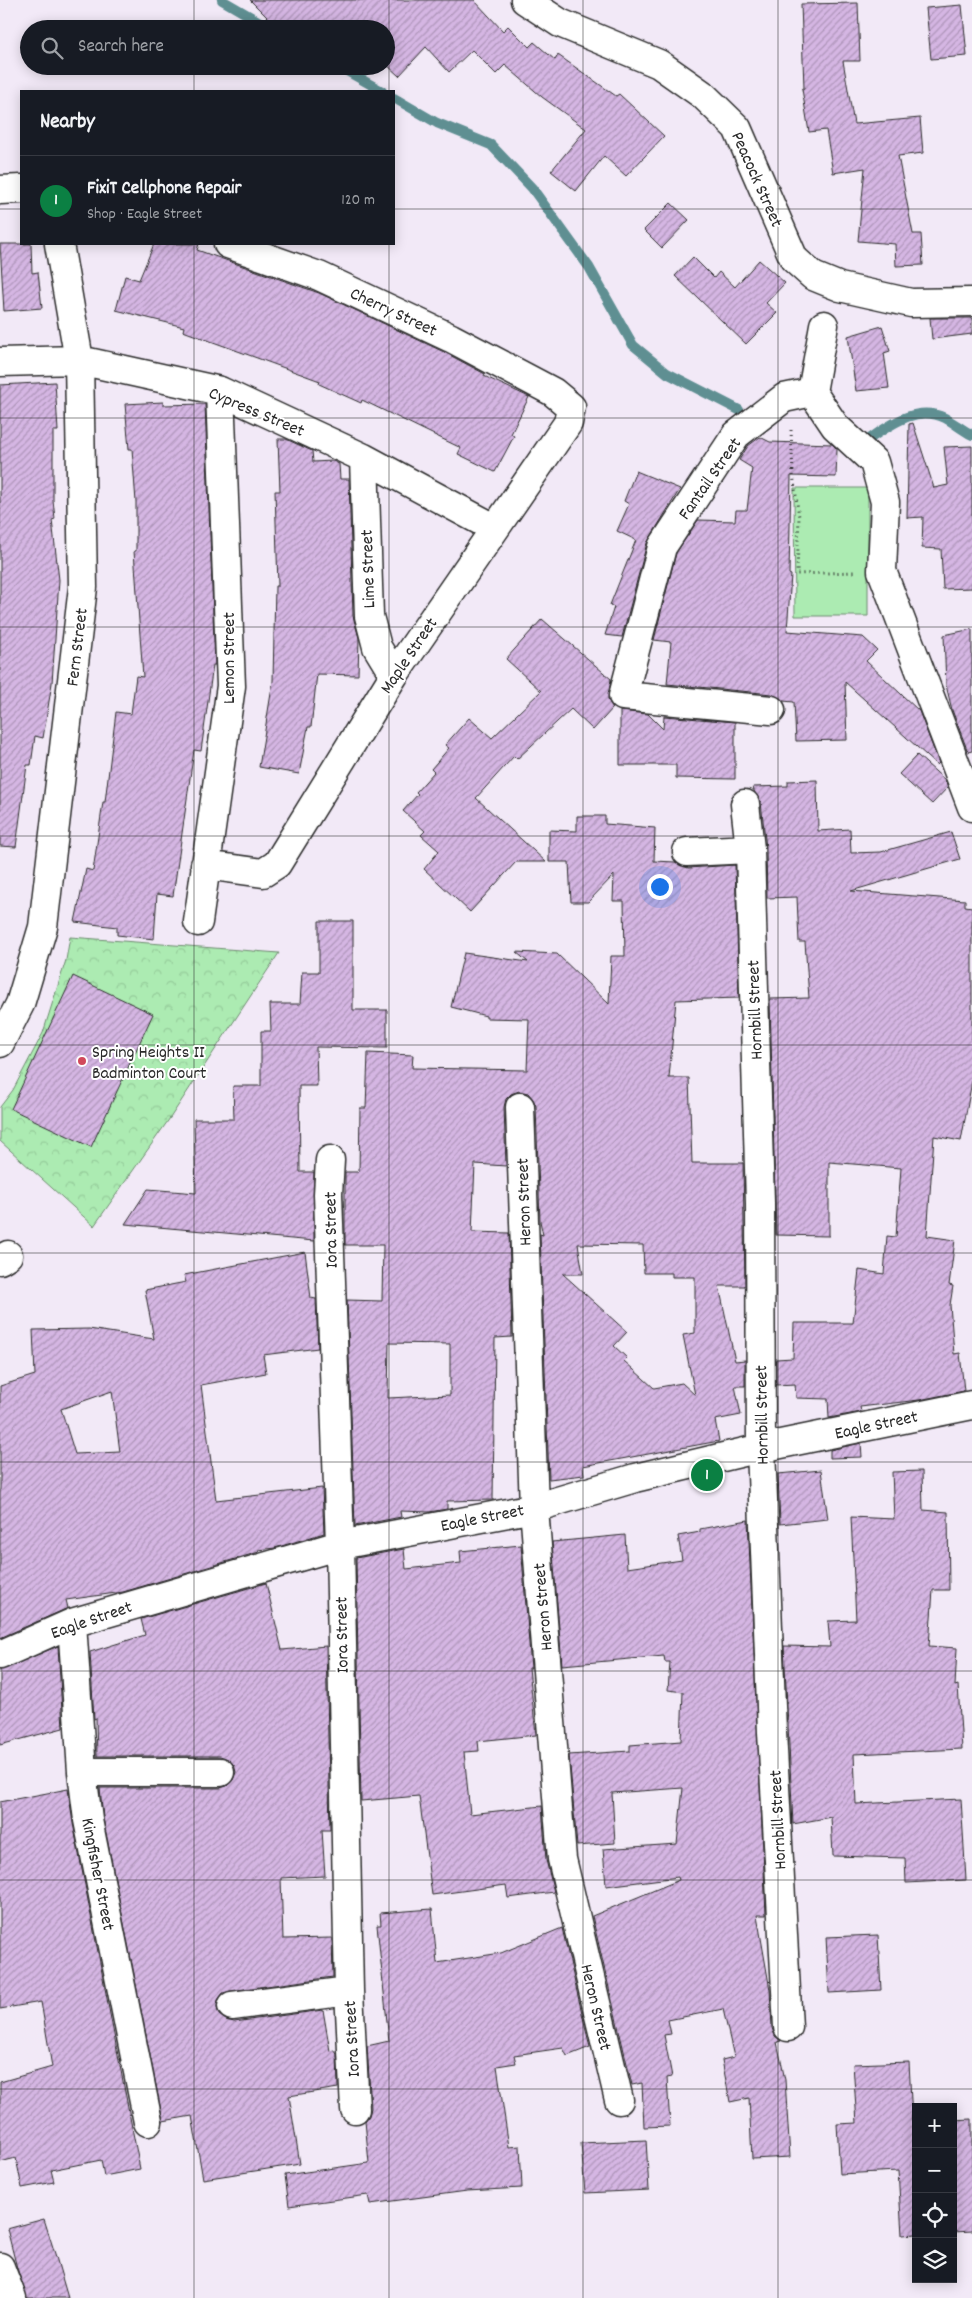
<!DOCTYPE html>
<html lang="en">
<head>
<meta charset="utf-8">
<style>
	:root { --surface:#171b24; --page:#242831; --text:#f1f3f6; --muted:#9ea1a6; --line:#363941; --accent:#0b8043 }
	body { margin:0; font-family:Dekko,sans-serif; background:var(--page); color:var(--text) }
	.controls { position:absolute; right:15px; bottom:15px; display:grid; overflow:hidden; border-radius:0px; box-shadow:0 2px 12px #0003 }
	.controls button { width:45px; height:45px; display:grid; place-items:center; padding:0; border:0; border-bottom:1px solid var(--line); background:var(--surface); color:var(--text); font:25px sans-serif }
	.you { position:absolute; left:659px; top:886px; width:18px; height:18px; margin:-12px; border:4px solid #fff; border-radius:50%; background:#1a73e8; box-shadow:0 0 0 8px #1a73e833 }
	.badge { display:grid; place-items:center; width:32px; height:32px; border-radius:50%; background:var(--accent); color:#fff; font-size:16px; font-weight:700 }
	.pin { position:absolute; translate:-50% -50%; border:2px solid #fff; box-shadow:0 1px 5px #0006 }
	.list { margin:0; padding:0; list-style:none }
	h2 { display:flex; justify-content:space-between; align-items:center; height:65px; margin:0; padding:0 20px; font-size:21px }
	h2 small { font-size:16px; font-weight:400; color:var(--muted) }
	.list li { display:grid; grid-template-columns:32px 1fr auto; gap:15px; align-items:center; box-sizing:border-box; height:90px; padding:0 20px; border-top:1px solid var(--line) }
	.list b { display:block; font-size:19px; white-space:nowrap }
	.list p { margin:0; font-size:16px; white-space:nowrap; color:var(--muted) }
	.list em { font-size:16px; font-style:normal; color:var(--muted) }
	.icon { flex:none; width:28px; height:28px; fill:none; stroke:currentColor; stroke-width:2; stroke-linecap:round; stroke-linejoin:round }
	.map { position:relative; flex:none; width:972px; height:2298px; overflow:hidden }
	.search { position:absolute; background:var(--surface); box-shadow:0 2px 12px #0003; left:20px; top:20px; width:375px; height:55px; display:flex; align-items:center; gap:12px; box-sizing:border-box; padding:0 18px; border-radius:28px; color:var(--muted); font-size:19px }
	.panel { position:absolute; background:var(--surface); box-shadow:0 2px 12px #0003; left:20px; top:90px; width:375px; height:155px; border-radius:0px }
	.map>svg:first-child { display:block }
	.park { fill:url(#park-crowns); stroke:#6c8b6e }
	.pitch { fill:#acebb2; stroke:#6c8b6e }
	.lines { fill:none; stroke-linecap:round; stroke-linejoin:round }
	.stream { stroke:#5e8f92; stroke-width:10 }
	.building { fill:url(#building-hatch); stroke:#2b2b2b; fill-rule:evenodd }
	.minor-casing { stroke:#2b2b2b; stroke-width:31 }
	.path { stroke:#2b2b2b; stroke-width:3; stroke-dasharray:1 4; stroke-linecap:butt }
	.minor { stroke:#fff; stroke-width:28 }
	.grid { fill:none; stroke:#2b2b2b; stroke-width:1; stroke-opacity:0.55 }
	.poi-dot { fill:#d1495b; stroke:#fff; stroke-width:2 }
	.labels { text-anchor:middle; stroke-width:4; stroke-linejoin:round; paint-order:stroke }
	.street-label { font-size:18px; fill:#2b2b2b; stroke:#fff }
	.poi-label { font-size:18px; fill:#2b2b2b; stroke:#fff; text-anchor:start }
</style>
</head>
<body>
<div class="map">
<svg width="972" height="2298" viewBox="0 0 972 2298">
	<defs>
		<pattern id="park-crowns" width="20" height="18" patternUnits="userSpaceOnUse" patternTransform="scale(1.25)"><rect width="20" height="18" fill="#acebb2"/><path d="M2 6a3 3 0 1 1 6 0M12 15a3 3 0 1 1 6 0" fill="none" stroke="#94ca99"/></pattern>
		<pattern id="building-hatch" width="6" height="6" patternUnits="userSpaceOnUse" patternTransform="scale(1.25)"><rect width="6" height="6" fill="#d5b6e3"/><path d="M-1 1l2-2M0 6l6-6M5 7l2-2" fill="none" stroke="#ad94b8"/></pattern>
	</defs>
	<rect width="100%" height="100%" fill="#f2e9f7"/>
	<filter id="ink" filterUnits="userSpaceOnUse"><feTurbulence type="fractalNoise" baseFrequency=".02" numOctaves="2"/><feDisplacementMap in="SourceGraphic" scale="10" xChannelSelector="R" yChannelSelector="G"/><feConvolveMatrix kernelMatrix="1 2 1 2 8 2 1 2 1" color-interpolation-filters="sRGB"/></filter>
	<g filter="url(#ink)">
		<!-- park -->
		<path class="park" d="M 70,937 L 279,953 L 170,1118 L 94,1226 L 0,1141 L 0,1107 L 13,1090 L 43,1033 L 66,960 Z"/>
		<!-- pitch -->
		<path class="pitch" d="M 794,488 L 868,488 L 868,616 L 795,616 Z"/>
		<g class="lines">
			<!-- stream -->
			<path class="stream" d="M 222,0 L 272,29
				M 338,66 L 382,91
				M 394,98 L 437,123 L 491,145 L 532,188 L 589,267 L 633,345 L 667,373 L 739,410
				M 860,445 C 886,429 913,403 945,418 C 954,423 963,430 972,435"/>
		</g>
		<!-- building -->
		<path class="building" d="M 250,0 L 474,0 L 503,31 L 508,26 L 529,47 L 534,42 L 555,60 L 558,55 L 616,96 L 619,94 L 664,136 L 626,176 L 604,156 L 576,191 L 551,171 L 586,129 L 542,97 L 505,65 L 496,74 L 472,50 L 449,72 L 426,47 L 399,76 L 386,64 L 386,29 L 279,29 Z
			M 858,3 L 860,61 L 843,61 L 854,124 L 920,118 L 923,153 L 898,156 L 913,234 L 921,234 L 923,265 L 896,266 L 895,244 L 858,241 L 865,168 L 833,173 L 826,130 L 809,132 L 802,89 L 804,88 L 801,4 Z
			M 962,5 L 967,56 L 931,59 L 926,8 Z
			M 671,203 L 689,220 L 662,248 L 644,230 Z
			M 0,244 L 31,244 L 32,273 L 38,272 L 42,308 L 4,311 Z
			M 154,244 L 199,244 L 197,250 L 319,293 L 444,352 L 485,374 L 484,376 L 529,397 L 511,434 L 514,436 L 495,472 L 458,454 L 461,448 L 362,400 L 361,403 L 319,384 L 320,381 L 183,331 L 184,327 L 116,310 L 125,276 L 139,280 Z
			M 693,257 L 714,278 L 719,272 L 735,287 L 759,260 L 785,283 L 766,303 L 777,313 L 746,344 L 675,276 Z
			M 930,318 L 972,318 L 972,334 L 932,339 Z
			M 882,326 L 890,351 L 884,353 L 889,388 L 856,391 L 848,336 Z
			M 55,382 L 58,431 L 53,431 L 53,500 L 55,519 L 52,520 L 59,580 L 52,683 L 43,738 L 35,736 L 31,765 L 27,765 L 16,847 L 0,846 L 0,385 Z
			M 163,402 L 163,405 L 205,404 L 215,665 L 213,665 L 201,751 L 194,750 L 173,896 L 157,894 L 154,939 L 117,935 L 117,927 L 75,922 L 86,869 L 93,871 L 103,802 L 105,802 L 116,712 L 131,714 L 136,676 L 143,677 L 134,551 L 136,551 L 136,502 L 132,449 L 129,449 L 125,404 Z
			M 913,423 L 934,488 L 948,485 L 944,447 L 972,446 L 972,588 L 943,589 L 941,549 L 922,548 L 923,517 L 907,518 L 909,424 Z
			M 760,437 L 770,442 L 832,444 L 837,449 L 836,477 L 791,476 L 789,574 L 791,575 L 787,631 L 863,637 L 877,650 L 866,661 L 919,711 L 939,763 L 937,765 L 845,682 L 847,740 L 796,741 L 794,702 L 783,701 L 772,694 L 667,684 L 671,642 L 654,640 L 676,553 L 698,520 L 735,521 L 736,510 L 747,510 L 752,468 L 739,460 L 748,446 Z
			M 278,439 L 286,439 L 312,451 L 313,462 L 333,461 L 339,464 L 340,479 L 349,479 L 353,616 L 359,638 L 358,675 L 317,674 L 311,727 L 308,727 L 299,774 L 259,767 L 273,681 L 275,586 L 278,586 L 275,491 L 280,491 Z
			M 636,471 L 680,489 L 647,543 L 622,637 L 605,635 L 614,607 L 610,605 L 636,540 L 617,531 L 629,504 L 624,501 Z
			M 542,619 L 611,679 L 608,700 L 613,708 L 593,730 L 571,709 L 517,759 L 514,756 L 476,798 L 546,862 L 516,862 L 470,912 L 424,869 L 439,851 L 421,835 L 425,831 L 403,811 L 418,794 L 416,792 L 434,772 L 431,769 L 449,748 L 445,745 L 469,718 L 492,738 L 541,691 L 506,659 Z
			M 972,629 L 972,751 L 968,752 L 952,710 L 946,685 L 944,635 Z
			M 620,711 L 648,714 L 663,729 L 664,716 L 735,722 L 735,779 L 676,778 L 676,765 L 620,765 Z
			M 917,755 L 945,780 L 948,787 L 932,804 L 899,774 Z
			M 817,780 L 818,831 L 850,829 L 851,853 L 881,852 L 951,832 L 960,859 L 851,891 L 965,900 L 965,906 L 972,907 L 972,1081 L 961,1141 L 934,1136 L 927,1236 L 955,1240 L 949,1285 L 953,1286 L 950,1305 L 954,1354 L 960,1353 L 964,1391 L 919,1400 L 860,1407 L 861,1412 L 829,1418 L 828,1399 L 796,1398 L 795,1384 L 776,1385 L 776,1359 L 793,1358 L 794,1323 L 853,1323 L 859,1270 L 884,1274 L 887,1236 L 896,1237 L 901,1168 L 829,1162 L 829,1236 L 776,1235 L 770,999 L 809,998 L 805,942 L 799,942 L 797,897 L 767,898 L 766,848 L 761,802 L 754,791 L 753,787 L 788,786 L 788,781 Z
			M 577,816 L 605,816 L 605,824 L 655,828 L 654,861 L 675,862 L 688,868 L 735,865 L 739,998 L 676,1000 L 669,1078 L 689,1078 L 692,1163 L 743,1163 L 745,1286 L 719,1286 L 735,1361 L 745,1360 L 745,1386 L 735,1386 L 741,1415 L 715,1420 L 719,1441 L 583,1466 L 584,1475 L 549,1479 L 540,1234 L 543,1235 L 540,1221 L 536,1106 L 533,1099 L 528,1093 L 519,1091 L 511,1094 L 506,1099 L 504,1107 L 506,1166 L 475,1164 L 472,1232 L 509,1233 L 512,1337 L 495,1338 L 493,1500 L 447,1501 L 447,1509 L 429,1512 L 400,1511 L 401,1517 L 355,1526 L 347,1300 L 382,1301 L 383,1245 L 345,1245 L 345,1172 L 359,1172 L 360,1108 L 366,1108 L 368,1053 L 413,1055 L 412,1068 L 527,1070 L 529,1019 L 486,1018 L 486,1016 L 451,1007 L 464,953 L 528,962 L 516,952 L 557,954 L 609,1004 L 611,956 L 625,956 L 624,901 L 613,901 L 614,875 L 588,902 L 571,902 L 569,862 L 549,862 L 549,830 L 577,831 ZM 578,1244 L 643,1245 L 644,1273 L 672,1273 L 672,1277 L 695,1277 L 695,1333 L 683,1335 L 695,1395 L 682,1383 L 654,1388 L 624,1361 L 627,1358 L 614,1346 L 627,1332 L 563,1274 L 583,1274 ZM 389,1343 L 450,1344 L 450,1395 L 388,1398 Z
			M 319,921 L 353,921 L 353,1010 L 387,1010 L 387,1048 L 316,1047 L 317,1086 L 299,1086 L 300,1172 L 314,1172 L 314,1241 L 125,1224 L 148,1189 L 196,1193 L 194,1119 L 234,1119 L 233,1086 L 261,1086 L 261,1031 L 271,1031 L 270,1004 L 300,1004 L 302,972 L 319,972 Z
			M 73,976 L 153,1014 L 91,1147 L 11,1109 Z
			M 305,1252 L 311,1298 L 316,1299 L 318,1348 L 263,1355 L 266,1373 L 201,1385 L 216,1500 L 322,1488 L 324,1533 L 275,1548 L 258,1550 L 259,1552 L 123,1592 L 66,1600 L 68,1608 L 0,1638 L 0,1386 L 35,1375 L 33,1330 L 89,1329 L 154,1339 L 145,1290 L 186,1282 L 184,1275 ZM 112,1391 L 120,1452 L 75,1454 L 61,1409 Z
			M 861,1443 L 862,1457 L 830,1458 L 830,1450 Z
			M 821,1470 L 828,1519 L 780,1524 L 778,1474 Z
			M 922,1471 L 923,1510 L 948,1512 L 949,1590 L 933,1590 L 929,1646 L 957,1648 L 955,1686 L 958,1685 L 962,1749 L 854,1754 L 856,1804 L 961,1799 L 966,1880 L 906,1883 L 905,1858 L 833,1856 L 831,1817 L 793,1824 L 784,1646 L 830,1647 L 828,1621 L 856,1620 L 851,1517 L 894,1519 L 892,1472 Z
			M 748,1520 L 766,1915 L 757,1915 L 770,1990 L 772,2028 L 775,2036 L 781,2041 L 777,2042 L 785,2080 L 790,2157 L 752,2159 L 749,2098 L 730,2102 L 722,2060 L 734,2057 L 723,2009 L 668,2020 L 671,2034 L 664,2035 L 672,2077 L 667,2078 L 670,2126 L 644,2127 L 642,2083 L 632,2085 L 592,1916 L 679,1880 L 678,1877 L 606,1886 L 603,1849 L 677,1844 L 683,1788 L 612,1793 L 615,1843 L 577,1846 L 569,1755 L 630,1751 L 630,1745 L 681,1741 L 683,1692 L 668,1690 L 670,1662 L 665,1662 L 664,1656 L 562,1665 L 552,1542 L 625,1535 L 627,1568 L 682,1560 L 678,1536 L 700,1532 L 700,1529 Z
			M 521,1545 L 531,1668 L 529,1668 L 536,1735 L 478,1741 L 479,1751 L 464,1752 L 470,1814 L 542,1806 L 546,1860 L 554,1892 L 508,1898 L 506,1885 L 432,1895 L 419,1796 L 361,1801 L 356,1558 L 404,1549 L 406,1569 L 461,1563 L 460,1551 Z
			M 266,1583 L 282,1650 L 326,1646 L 330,1830 L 322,1830 L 325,1876 L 281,1878 L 283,1939 L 332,1938 L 333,1977 L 230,1991 L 223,1993 L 218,2000 L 217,2008 L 219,2015 L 226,2020 L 234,2022 L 323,2010 L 330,2051 L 334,2050 L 337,2054 L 338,2088 L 289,2096 L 300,2164 L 203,2179 L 192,2116 L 163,2121 L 103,1818 L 100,1788 L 220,1788 L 227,1786 L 233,1780 L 236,1772 L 234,1765 L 228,1759 L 220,1756 L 97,1756 L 96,1718 L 94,1719 L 90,1652 L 145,1635 L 141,1619 Z
			M 58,1646 L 63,1728 L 0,1745 L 0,1670 Z
			M 68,1789 L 73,1823 L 140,2169 L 104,2176 L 101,2160 L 51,2170 L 54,2182 L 22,2188 L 16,2158 L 0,2162 L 0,2082 L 52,2067 L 41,2002 L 0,2009 L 0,1802 Z
			M 432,1909 L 437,1963 L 501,1953 L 562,1928 L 590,2047 L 567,2056 L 563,2048 L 514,2055 L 516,2063 L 497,2066 L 509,2147 L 520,2146 L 522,2188 L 467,2191 L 370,2204 L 368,2195 L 289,2206 L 285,2175 L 369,2163 L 365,2121 L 369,2116 L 371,2108 L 367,2046 L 389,2041 L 377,1925 L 381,1925 L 380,1913 Z
			M 878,1935 L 881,1990 L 829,1993 L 826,1937 Z
			M 909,2062 L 912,2120 L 916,2120 L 916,2234 L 902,2235 L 898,2171 L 840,2174 L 837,2124 L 857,2123 L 853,2064 Z
			M 972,2119 L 972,2231 L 953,2232 L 953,2120 Z
			M 646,2140 L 649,2190 L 585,2193 L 581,2143 Z
			M 44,2219 L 56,2257 L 68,2298 L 27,2298 L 17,2268 L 7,2229 Z"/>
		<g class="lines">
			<defs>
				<path id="minor" d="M 525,0 L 560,23 L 659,64 L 703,95 L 737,128 L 794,259 L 813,276 L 840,287 L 911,303 L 972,302
					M 0,190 L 21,189
					M 0,362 L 79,360 L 220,391 L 364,458 L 494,528
					M 812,392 L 824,325
					M 364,458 L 369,616 L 377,647 L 394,675
					M 771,710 L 623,696 L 662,547 L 736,435 L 784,398 L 812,392 L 835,426 L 874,462 L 885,502 L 882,571 L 972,807
					M 745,804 L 750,849 L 760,1203 L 761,1448 L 772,1732 L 788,2027
					M 687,852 L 750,849
					M 205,865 L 263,873 L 277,864 L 394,675 L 568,423 L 571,407 L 553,392 L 451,338 L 319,276 L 228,244
					M 198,922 L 231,686 L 220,391
					M 0,1043 L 20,1004 L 43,927 L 83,587 L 79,360 L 59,244
					M 520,1107 L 534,1508 L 562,1859 L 619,2100
					M 330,1160 L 328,1194 L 340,1545 L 349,1991 L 355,2109
					M 0,1260 L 8,1255
					M 72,1623 L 82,1772 L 88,1820 L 148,2122
					M 0,1655 L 72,1623 L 340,1545 L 534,1508 L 635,1478 L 761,1448 L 972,1405
					M 82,1772 L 220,1772
					M 232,2006 L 349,1991
					M 0,2267 L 12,2298"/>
			</defs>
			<!-- minor casing -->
			<use href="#minor" class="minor-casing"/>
			<!-- path -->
			<path class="path" d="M 791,430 L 793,474 L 799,517 L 797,574 L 854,572"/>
			<!-- minor -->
			<use href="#minor" class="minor"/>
		</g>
	</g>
	<!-- grid -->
	<path class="grid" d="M 194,0 L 194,29M 389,0 L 389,91M 583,0 L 583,2298M 778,0 L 778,2298M 194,66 L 194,91M 0,209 L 21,209M 394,209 L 972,209M 194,244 L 194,2298M 389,244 L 389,2298M 0,418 L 972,418M 0,627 L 972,627M 0,836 L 972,836M 0,1045 L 972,1045M 0,1253 L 972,1253M 0,1462 L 972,1462M 0,1671 L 972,1671M 0,1880 L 972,1880M 0,2089 L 972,2089"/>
	<!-- markers -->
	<circle class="poi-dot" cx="82" cy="1061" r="5"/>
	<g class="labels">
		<!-- street labels -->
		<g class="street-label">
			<text transform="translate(758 179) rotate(66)" y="6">Peacock Street</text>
			<text transform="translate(394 311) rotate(25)" y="6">Cherry Street</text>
			<text transform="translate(257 411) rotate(23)" y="6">Cypress Street</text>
			<text transform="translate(709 478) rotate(-55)" y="6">Fantail Street</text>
			<text transform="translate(367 569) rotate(-92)" y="6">Lime Street</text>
			<text transform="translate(76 647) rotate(-83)" y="6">Fern Street</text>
			<text transform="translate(408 655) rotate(-56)" y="6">Maple Street</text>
			<text transform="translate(228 658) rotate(-90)" y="6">Lemon Street</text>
			<text transform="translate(754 1010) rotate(-92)" y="6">Hornbill Street</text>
			<text transform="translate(523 1202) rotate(-92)" y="6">Heron Street</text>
			<text transform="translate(330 1230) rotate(-91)" y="6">Iora Street</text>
			<text transform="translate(761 1415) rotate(-91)" y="6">Hornbill Street</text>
			<text transform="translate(876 1424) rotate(-12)" y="6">Eagle Street</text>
			<text transform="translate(482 1517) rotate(-11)" y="6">Eagle Street</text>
			<text transform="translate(542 1607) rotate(-95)" y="6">Heron Street</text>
			<text transform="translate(91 1619) rotate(-19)" y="6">Eagle Street</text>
			<text transform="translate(341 1635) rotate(-91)" y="6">Iora Street</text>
			<text transform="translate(777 1820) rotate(-93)" y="6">Hornbill Street</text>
			<text transform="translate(99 1874) rotate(79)" y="6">Kingfisher Street</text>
			<text transform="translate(597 2007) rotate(77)" y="6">Heron Street</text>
			<text transform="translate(351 2039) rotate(-93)" y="6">Iora Street</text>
		</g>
		<!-- poi labels -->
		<g class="poi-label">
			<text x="92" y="1057">Spring Heights II<tspan x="92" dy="21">Badminton Court</tspan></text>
		</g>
	</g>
</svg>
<div class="controls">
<button>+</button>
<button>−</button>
<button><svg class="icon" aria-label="locate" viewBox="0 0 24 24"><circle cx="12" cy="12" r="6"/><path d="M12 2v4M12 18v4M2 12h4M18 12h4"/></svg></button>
<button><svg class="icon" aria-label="layers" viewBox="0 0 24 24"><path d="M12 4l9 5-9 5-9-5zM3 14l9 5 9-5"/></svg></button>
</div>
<div class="you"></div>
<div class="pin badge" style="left:707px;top:1475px">1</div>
<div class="search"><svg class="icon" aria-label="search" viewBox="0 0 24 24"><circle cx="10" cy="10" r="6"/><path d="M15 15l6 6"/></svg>Search here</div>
<section class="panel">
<h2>Nearby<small></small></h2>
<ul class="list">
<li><span class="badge">1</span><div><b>FixiT Cellphone Repair</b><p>Shop · Eagle Street</p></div><em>120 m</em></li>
</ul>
</section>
</div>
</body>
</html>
